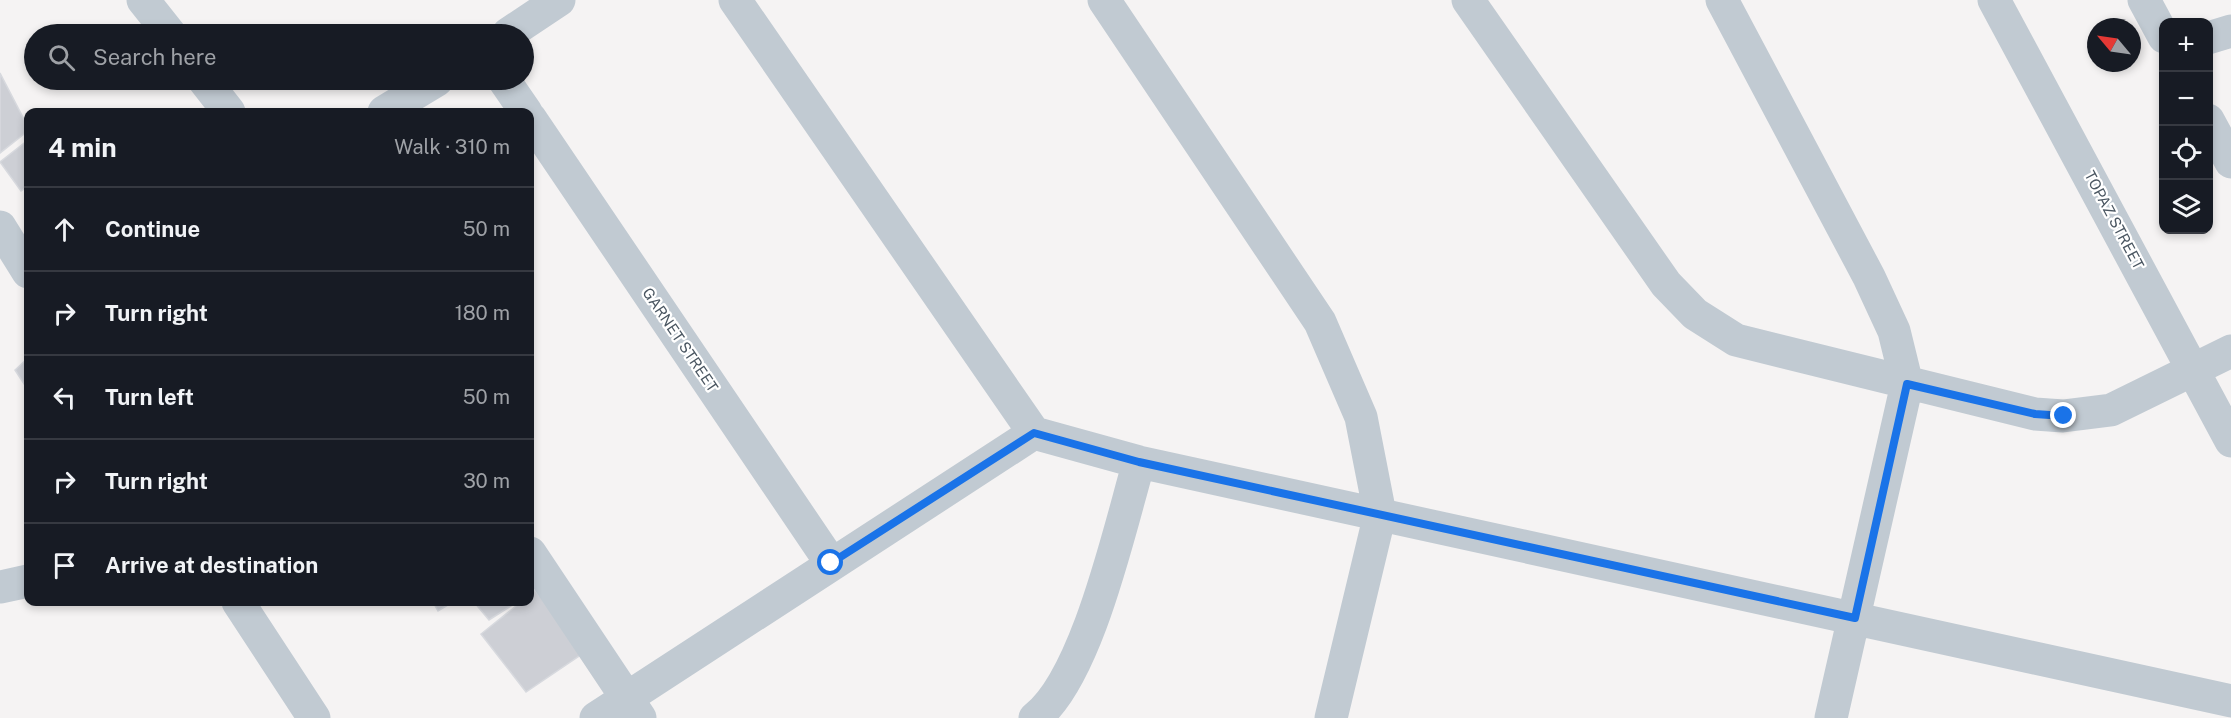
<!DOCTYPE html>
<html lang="en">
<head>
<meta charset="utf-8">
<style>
	:root { --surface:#171b24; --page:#20242c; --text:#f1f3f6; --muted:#9ea1a6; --line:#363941 }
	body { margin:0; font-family:"Public Sans",sans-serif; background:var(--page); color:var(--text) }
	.controls { position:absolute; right:18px; top:18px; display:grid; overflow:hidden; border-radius:12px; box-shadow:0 3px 9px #0003 }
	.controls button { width:54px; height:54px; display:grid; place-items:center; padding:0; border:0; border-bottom:2px solid var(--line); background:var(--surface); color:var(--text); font:30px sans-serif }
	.compass { position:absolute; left:2087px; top:18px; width:54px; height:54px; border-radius:50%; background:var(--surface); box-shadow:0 3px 9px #0003; rotate:299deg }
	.stop { position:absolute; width:18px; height:18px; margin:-14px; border:4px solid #1a73e8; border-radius:50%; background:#fff }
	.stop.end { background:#1a73e8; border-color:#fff; box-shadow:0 2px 6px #0008 }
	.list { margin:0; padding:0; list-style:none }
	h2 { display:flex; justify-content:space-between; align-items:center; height:78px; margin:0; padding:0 24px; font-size:26px }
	h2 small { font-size:20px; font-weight:400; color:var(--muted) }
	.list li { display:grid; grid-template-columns:39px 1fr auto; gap:18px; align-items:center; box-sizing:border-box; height:84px; padding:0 24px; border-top:2px solid var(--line) }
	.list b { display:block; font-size:22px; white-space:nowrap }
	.list em { font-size:20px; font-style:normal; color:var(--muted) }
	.icon { flex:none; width:33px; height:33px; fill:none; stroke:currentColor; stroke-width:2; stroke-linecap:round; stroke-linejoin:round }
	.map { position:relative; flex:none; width:2231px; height:718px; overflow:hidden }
	.search { position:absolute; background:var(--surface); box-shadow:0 3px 9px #0003; left:24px; top:24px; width:510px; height:66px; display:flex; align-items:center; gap:15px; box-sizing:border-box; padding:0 21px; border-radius:33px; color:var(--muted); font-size:22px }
	.panel { position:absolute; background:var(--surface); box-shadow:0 3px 9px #0003; left:24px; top:108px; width:510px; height:498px; border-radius:12px }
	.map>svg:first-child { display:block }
	.building { fill:#cdcfd5; stroke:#d7d9de; stroke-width:1.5 }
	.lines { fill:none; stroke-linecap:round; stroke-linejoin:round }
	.minor { stroke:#c1cad2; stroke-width:33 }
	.route { stroke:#1a73e8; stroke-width:8 }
	.labels { text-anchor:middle; stroke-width:4.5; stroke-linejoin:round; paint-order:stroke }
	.street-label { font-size:15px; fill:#4a5661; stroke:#fff }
</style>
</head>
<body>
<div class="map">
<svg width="2231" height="718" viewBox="0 0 2231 718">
	<rect width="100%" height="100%" fill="#f5f3f3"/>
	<!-- building -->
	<path class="building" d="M 0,73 L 28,127 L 28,131 L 0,153 Z
		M 28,140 L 28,186 L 21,191 L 0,162 Z
		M 28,358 L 28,390 L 15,370 Z
		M 535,590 L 585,652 L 526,692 L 481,634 L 521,602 L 530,602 L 530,594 Z
		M 433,602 L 453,602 L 438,611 Z
		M 474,602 L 517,602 L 489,620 Z"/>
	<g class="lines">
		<!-- minor -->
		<path class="minor" d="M 143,0 L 170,34
			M 735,0 L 1034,433 L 1139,462 L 2231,701
			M 1104,0 L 1320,322 L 1361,417 L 1380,514 L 1331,718
			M 1468,0 L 1666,284 L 1695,314 L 1736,340 L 2035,414 L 2063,416 L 2111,410 L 2231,351
			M 1722,0 L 1869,277 L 1894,331 L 1907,384 L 1831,718
			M 1994,0 L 2231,441
			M 2144,0 L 2164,37
			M 508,34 L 559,0
			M 2208,38 L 2231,31
			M 204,80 L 229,112
			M 504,80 L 526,112
			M 384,112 L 437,80
			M 530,118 L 831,563
			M 2208,120 L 2231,162
			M 0,227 L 28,272
			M 530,553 L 640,718
			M 0,587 L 28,581
			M 238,602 L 314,718
			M 596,718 L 1034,433
			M 1035,718 C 1087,678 1120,527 1139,462"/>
	</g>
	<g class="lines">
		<!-- route -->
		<path class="route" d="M 831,563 L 1034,433 L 1139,462 L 1855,618 L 1907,384 L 2035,414 L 2064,416"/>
	</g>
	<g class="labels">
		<!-- street labels -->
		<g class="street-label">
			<text transform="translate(2114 220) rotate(62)" y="5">TOPAZ STREET</text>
			<text transform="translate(680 340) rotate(56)" y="5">GARNET STREET</text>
		</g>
	</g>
</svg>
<div class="controls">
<button>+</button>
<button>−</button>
<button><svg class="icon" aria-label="locate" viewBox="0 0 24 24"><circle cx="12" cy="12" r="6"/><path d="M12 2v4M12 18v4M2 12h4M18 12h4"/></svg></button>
<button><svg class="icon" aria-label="layers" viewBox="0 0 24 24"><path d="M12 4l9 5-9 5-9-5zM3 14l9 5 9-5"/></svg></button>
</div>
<svg class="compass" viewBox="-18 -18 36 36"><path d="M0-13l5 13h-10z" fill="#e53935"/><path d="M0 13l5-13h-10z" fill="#9ea1a6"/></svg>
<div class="stop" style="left:831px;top:563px"></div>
<div class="stop end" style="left:2064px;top:416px"></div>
<div class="search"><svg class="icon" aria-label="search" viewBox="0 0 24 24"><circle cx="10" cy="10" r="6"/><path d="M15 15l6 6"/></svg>Search here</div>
<section class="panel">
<h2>4 min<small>Walk · 310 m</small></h2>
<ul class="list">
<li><svg class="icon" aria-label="ahead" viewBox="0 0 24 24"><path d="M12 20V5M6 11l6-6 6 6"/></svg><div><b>Continue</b></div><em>50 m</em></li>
<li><svg class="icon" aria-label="right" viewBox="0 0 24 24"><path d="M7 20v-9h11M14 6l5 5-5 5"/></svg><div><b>Turn right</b></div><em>180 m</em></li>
<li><svg class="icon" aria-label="left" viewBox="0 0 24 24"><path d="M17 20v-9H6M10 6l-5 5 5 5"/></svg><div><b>Turn left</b></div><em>50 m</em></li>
<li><svg class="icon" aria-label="right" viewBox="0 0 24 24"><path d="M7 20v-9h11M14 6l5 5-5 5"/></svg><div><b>Turn right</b></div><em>30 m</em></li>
<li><svg class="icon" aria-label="arrive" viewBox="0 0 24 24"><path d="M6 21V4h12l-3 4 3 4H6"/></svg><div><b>Arrive at destination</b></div></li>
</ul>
</section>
</div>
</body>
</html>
